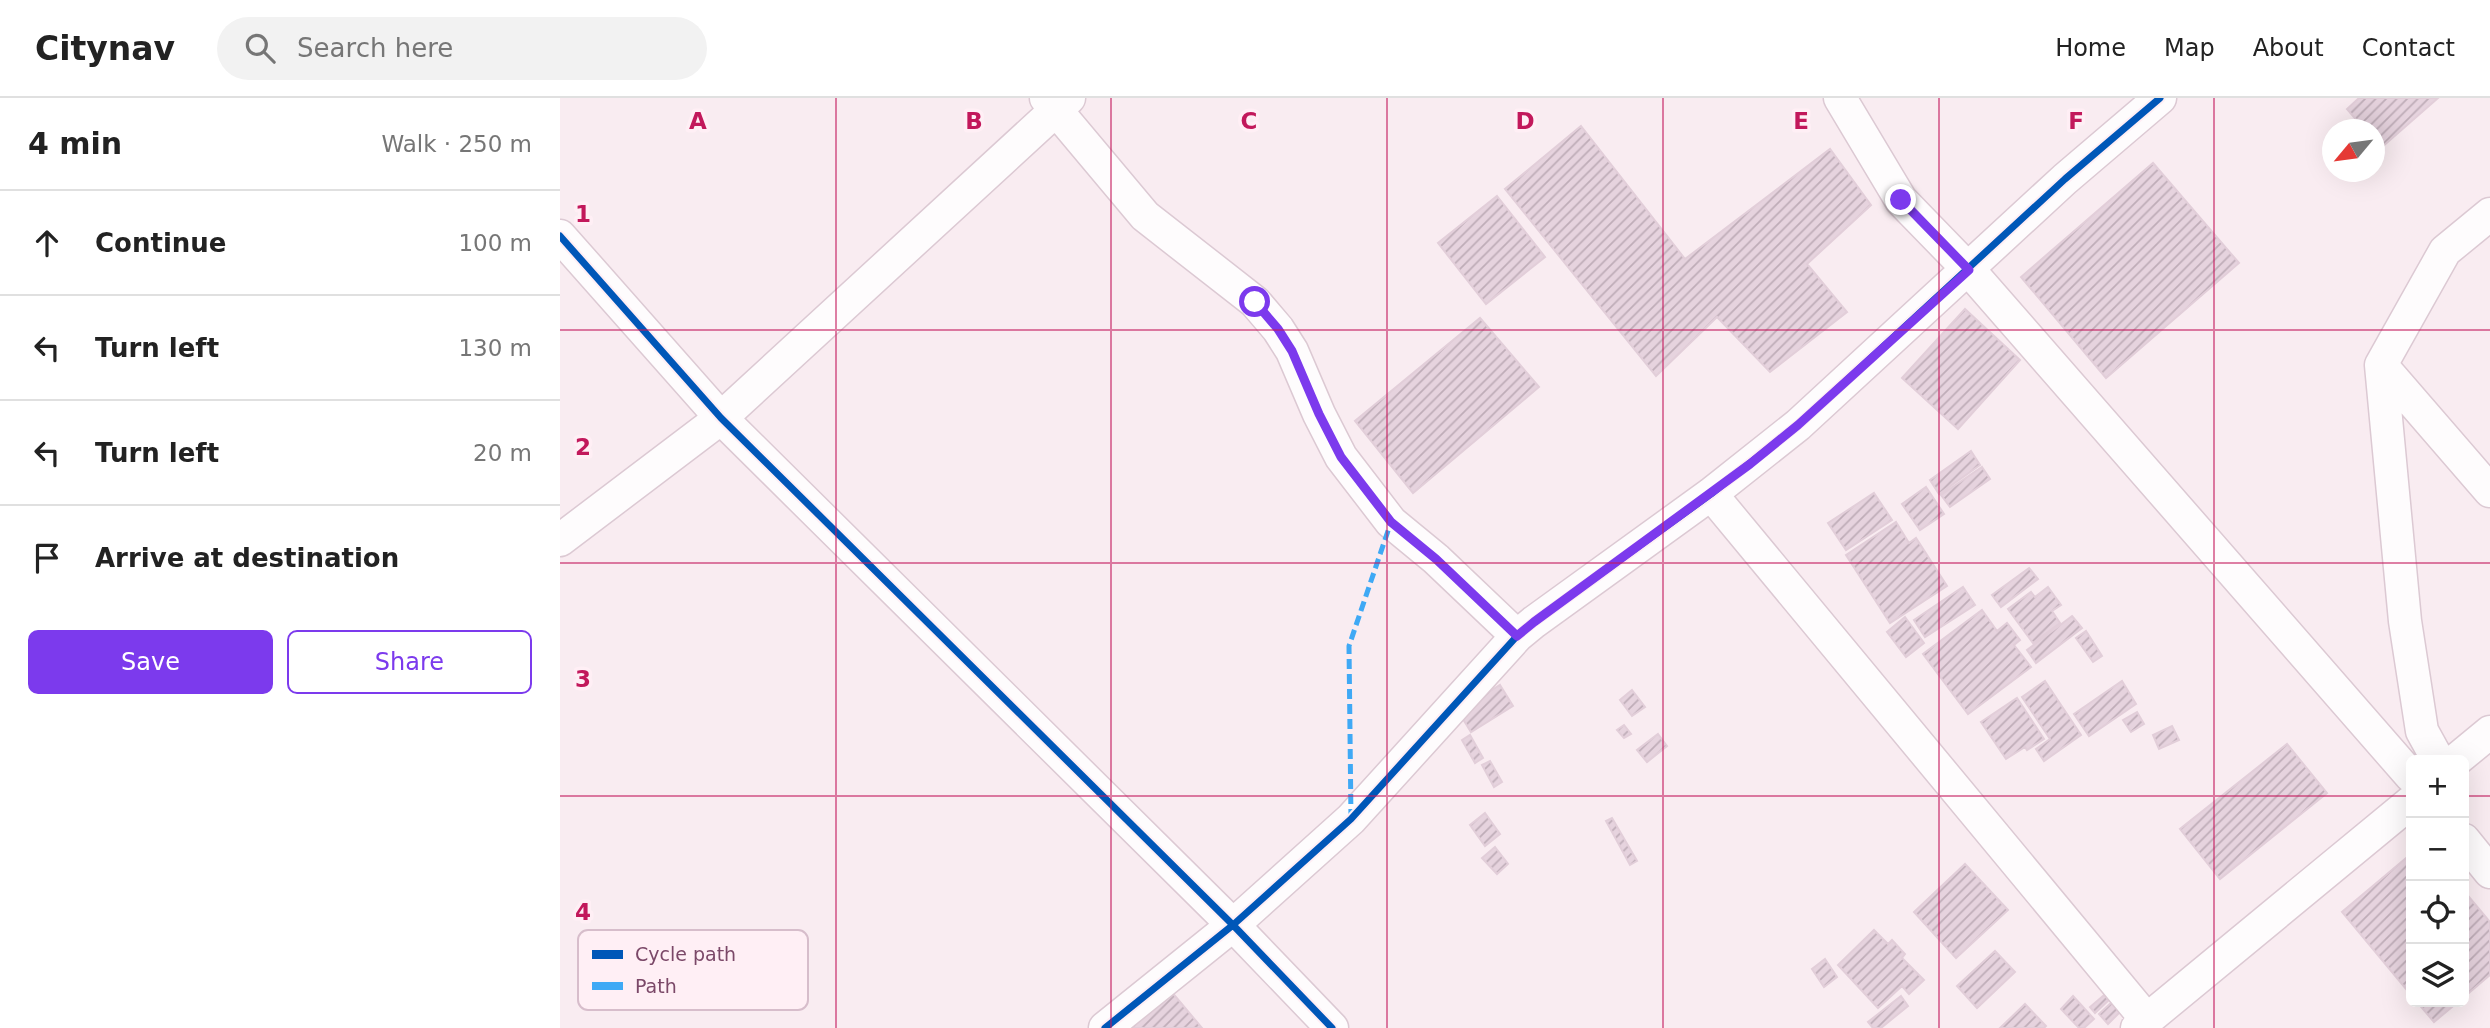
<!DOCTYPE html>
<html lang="en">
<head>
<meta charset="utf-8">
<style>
	:root { --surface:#fff; --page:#f2f2f2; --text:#222; --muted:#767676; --line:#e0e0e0; --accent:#7c3aed }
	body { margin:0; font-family:"DejaVu Sans",sans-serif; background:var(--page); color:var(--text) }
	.controls { position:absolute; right:21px; bottom:21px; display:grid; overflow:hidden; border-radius:10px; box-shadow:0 7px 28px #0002 }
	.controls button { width:63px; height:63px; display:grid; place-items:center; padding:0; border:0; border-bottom:2px solid var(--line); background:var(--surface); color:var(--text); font:35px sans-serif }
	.compass { position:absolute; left:1762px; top:21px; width:63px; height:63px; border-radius:50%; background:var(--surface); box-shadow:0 7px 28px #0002; rotate:241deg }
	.stop { position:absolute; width:21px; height:21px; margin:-16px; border:5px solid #7c3aed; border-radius:50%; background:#fff }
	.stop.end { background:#7c3aed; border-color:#fff; box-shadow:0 2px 7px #0008 }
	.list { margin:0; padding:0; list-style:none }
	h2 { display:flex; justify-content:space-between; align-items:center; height:91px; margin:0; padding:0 28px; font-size:30px }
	h2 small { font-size:23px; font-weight:400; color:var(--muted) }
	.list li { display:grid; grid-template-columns:46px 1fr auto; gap:21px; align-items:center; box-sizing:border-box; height:105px; padding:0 28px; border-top:2px solid var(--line) }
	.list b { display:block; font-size:26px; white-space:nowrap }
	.list em { font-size:23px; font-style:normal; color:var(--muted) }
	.actions { display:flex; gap:14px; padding:21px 28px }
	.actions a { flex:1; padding:16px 0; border:2px solid var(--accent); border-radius:10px; text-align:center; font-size:24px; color:var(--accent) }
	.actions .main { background:var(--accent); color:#fff }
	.icon { flex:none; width:38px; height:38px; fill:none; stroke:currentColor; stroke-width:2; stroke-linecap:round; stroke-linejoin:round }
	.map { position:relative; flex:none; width:1930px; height:930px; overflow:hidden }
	header { display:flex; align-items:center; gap:42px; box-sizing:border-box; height:98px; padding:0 35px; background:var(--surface); border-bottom:2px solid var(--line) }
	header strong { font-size:33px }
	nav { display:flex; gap:38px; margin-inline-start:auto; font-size:24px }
	.search { width:490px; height:63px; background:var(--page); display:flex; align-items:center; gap:18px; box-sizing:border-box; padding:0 24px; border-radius:38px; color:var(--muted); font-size:26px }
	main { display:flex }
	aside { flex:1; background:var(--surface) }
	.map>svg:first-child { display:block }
	.building { fill:url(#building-hatch); stroke:#e2ced9; stroke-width:2 }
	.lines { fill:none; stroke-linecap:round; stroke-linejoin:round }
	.street-casing { stroke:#dcc9d3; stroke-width:35 }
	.street { stroke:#fefcfd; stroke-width:32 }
	.quiet { stroke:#3fa9f5; stroke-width:5; stroke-dasharray:10 5; stroke-linecap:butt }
	.cycleway-casing { stroke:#ffeff5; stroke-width:11 }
	.cycleway { stroke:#0057b8; stroke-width:7 }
	.route { stroke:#7c3aed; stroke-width:9 }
	.grid { fill:none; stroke:#c2185b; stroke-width:2; stroke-opacity:0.55 }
	.key { fill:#ffeff5; stroke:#d7bdcb; stroke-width:2 }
	.key-label { font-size:19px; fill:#7b4868 }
	.grid-label { font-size:23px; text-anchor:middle; font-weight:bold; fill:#c2185b; stroke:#ffeff5; stroke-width:7; stroke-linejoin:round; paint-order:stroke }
</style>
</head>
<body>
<header>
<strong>Citynav</strong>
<div class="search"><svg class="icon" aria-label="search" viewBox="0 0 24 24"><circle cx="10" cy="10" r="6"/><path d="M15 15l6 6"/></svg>Search here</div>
<nav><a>Home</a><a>Map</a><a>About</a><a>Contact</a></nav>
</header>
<main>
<aside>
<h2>4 min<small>Walk · 250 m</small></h2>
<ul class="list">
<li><svg class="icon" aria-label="ahead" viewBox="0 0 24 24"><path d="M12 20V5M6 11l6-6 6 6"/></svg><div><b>Continue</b></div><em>100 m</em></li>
<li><svg class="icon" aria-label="left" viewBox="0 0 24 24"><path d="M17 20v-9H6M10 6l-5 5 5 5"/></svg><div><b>Turn left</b></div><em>130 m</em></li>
<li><svg class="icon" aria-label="left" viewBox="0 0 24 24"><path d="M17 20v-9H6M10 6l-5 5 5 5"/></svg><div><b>Turn left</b></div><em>20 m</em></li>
<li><svg class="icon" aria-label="arrive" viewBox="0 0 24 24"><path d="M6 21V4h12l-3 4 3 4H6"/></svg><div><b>Arrive at destination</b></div></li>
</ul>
<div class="actions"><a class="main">Save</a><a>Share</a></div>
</aside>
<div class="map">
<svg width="1930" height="930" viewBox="0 0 1930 930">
	<defs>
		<pattern id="building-hatch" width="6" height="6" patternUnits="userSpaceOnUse" patternTransform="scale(1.75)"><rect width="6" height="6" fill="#e6d3de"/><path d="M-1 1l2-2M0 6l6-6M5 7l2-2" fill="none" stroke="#bfadb8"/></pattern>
	</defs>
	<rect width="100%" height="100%" fill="#f9ecf1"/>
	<!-- building -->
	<path class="building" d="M 1799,0 L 1878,0 L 1821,50 L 1814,43 L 1814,32 L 1805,32 L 1787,11 Z
		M 1021,28 L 1125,161 L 1270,51 L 1311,107 L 1247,166 L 1287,214 L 1210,274 L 1157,219 L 1096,278 L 945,91 Z
		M 1593,65 L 1679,165 L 1546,280 L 1461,179 Z
		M 937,98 L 985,159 L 926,206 L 878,145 Z
		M 1405,211 L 1460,262 L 1398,331 L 1342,280 Z
		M 920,220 L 979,289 L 853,395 L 795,323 Z
		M 1411,353 L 1420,367 L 1379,396 L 1370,382 Z
		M 1422,369 L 1430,381 L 1390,409 L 1381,397 Z
		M 1366,389 L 1384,416 L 1360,432 L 1342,406 Z
		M 1314,395 L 1332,422 L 1286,452 L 1268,425 Z
		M 1336,424 L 1349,445 L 1356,440 L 1387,488 L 1330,525 L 1286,457 Z
		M 1469,470 L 1478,481 L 1441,509 L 1432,497 Z
		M 1403,489 L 1415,507 L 1365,539 L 1354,522 Z
		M 1488,489 L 1501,507 L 1492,513 L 1500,525 L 1473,545 L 1448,511 L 1471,494 L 1475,499 Z
		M 1422,512 L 1437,533 L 1447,525 L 1460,542 L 1454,547 L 1471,569 L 1408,616 L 1363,556 Z
		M 1512,518 L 1522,530 L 1476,565 L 1467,552 Z
		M 1345,519 L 1364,545 L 1346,559 L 1327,534 Z
		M 1526,533 L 1542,558 L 1533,564 L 1516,540 Z
		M 1485,583 L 1521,637 L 1484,663 L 1476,651 L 1490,641 L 1462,599 Z
		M 1562,583 L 1576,606 L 1529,638 L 1514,616 Z
		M 940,587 L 953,608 L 911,634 L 898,613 Z
		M 1072,592 L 1085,609 L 1072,618 L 1060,602 Z
		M 1457,600 L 1484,641 L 1467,652 L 1465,649 L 1446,661 L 1421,624 Z
		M 1577,614 L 1584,626 L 1571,634 L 1563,622 Z
		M 1064,627 L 1071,636 L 1064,640 L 1057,632 Z
		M 1612,628 L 1619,642 L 1599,651 L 1593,637 Z
		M 1098,636 L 1107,648 L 1087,664 L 1077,652 Z
		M 910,637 L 923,660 L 915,665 L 902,642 Z
		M 1727,646 L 1767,695 L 1660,781 L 1620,731 Z
		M 930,663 L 942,684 L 934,689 L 922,667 Z
		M 925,715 L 940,736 L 925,748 L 910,727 Z
		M 1052,720 L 1077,763 L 1070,767 L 1046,723 Z
		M 935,749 L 948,766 L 937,776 L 922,760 Z
		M 1851,756 L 1851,897 L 1782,814 Z
		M 1405,766 L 1448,812 L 1396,860 L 1354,814 Z
		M 1904,793 L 1930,824 L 1930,877 L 1904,899 Z
		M 1314,832 L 1328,846 L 1332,842 L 1345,856 L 1342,860 L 1364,882 L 1349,896 L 1342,888 L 1318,910 L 1278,867 Z
		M 1435,853 L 1455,874 L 1417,910 L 1397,888 Z
		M 1265,861 L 1277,879 L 1264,889 L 1252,871 Z
		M 605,886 L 642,930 L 553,930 Z
		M 1544,897 L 1549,902 L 1535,915 L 1530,909 Z
		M 1341,898 L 1348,908 L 1321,930 L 1313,930 L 1308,924 Z
		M 1513,898 L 1534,921 L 1524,930 L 1519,930 L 1501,911 Z
		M 1552,904 L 1561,913 L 1548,926 L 1539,916 Z
		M 1857,904 L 1898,904 L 1874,924 Z
		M 1465,906 L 1486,928 L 1484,930 L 1440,930 Z"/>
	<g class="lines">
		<defs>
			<path id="street" d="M 486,0 L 585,118 L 695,204 L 718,231 L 732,253 L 759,316 L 781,359 L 831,424 L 876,461 L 957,538
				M 1280,0 L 1341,102 L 1409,172 L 1851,678
				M 0,138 L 161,320 L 673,827 L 772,930
				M 1821,267 L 1930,393
				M 1151,396 L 1587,922
				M 0,442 L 161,320 L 509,0
				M 1878,662 L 1862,633 L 1845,523 L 1821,267 L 1885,153 L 1930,116
				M 1896,662 L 1930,634
				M 1904,742 L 1930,774
				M 545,930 L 673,827 L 791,721 L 957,538 L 974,524 L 1151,396 L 1238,327 L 1505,81 L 1600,0
				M 1577,930 L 1851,704"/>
		</defs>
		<!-- street casing -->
		<use href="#street" class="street-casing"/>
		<!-- street -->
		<use href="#street" class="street"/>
		<!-- quiet -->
		<path class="quiet" d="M 791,721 L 789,548 L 831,424"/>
		<defs>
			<path id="cycleway" d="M 0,138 L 161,320 L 673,827 L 772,930
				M 545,930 L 673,827 L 791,721 L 957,538 L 974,524 L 1151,396 L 1238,327 L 1505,81 L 1600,0"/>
		</defs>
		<!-- cycleway casing -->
		<use href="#cycleway" class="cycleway-casing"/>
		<!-- cycleway -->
		<use href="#cycleway" class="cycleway"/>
	</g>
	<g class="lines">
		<!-- route -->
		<path class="route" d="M 695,204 L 718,231 L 732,253 L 759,316 L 781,359 L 831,424 L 876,461 L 957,538 L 974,524 L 1190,366 L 1238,327 L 1409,172 L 1341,102"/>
	</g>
	<!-- grid -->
	<path class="grid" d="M 276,0 L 276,930M 551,0 L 551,930M 827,0 L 827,930M 1103,0 L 1103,930M 1379,0 L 1379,930M 1654,0 L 1654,930M 0,232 L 1930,232M 0,465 L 1930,465M 0,698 L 1851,698M 1904,698 L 1930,698"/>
	<!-- legend -->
	<rect x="18" y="832" width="230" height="80" rx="10" class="key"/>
	<rect x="32" y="852" width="31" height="9" fill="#0057b8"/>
	<rect x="32" y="884" width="31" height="8" fill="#3fa9f5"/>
	<g class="key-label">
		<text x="75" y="863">Cycle path</text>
		<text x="75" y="895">Path</text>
	</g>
	<g class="grid-label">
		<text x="138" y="31">A</text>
		<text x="414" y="31">B</text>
		<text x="689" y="31">C</text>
		<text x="965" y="31">D</text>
		<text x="1241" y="31">E</text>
		<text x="1516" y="31">F</text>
		<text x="23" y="124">1</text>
		<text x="23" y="357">2</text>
		<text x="23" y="589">3</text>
		<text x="23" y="822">4</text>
	</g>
</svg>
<div class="controls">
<button>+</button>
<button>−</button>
<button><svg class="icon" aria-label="locate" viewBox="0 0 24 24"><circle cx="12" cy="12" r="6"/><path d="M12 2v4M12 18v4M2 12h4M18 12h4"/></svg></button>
<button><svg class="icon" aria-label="layers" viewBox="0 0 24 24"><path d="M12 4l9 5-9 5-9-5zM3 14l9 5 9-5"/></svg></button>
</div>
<svg class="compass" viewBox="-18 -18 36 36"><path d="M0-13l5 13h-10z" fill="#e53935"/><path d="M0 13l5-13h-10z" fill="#767676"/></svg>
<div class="stop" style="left:695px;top:204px"></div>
<div class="stop end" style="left:1341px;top:102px"></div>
</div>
</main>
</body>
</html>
